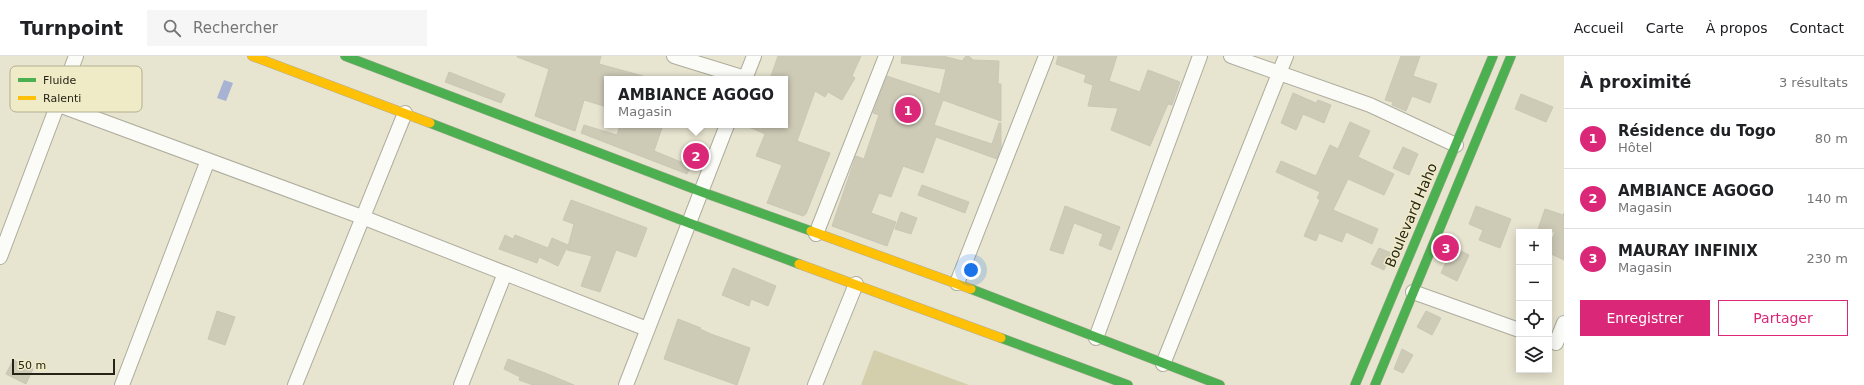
<!DOCTYPE html>
<html lang="fr">
<head>
<meta charset="utf-8">
<style>
	:root { --surface:#fff; --page:#f6f6f6; --text:#202124; --muted:#757577; --line:#e0e0e0; --accent:#db2777 }
	body { margin:0; font-family:"DejaVu Sans",sans-serif; background:var(--page); color:var(--text) }
	.controls { position:absolute; right:12px; bottom:12px; display:grid; overflow:hidden; border-radius:0px; box-shadow:0 2px 10px #0003 }
	.controls button { width:36px; height:36px; display:grid; place-items:center; padding:0; border:0; border-bottom:1px solid var(--line); background:var(--surface); color:var(--text); font:20px sans-serif }
	.scale { position:absolute; left:12px; bottom:10px; width:103px; box-sizing:border-box; padding-left:4px; border:2px solid #262417; border-top:0; font-size:11px; line-height:14px; white-space:nowrap; color:#262417; -webkit-text-stroke:3px #f0ebc7; paint-order:stroke }
	.you { position:absolute; left:971px; top:214px; width:14px; height:14px; margin:-10px; border:3px solid #fff; border-radius:50%; background:#1a73e8; box-shadow:0 0 0 6px #1a73e833 }
	.badge { display:grid; place-items:center; width:26px; height:26px; border-radius:50%; background:var(--accent); color:#fff; font-size:13px; font-weight:700 }
	.pin { position:absolute; translate:-50% -50%; border:2px solid #fff; box-shadow:0 1px 4px #0006 }
	.popup { position:absolute; left:604px; top:20px; width:184px; height:52px; box-sizing:border-box; display:grid; place-content:center; border-radius:0px; background:var(--surface); filter:drop-shadow(0 1px 3px #0005); font-size:13px; white-space:nowrap; color:var(--muted) }
	.popup b { font-size:15px; color:var(--text) }
	.popup::after { content:''; position:absolute; left:50%; top:100%; margin-left:-8px; border:8px solid transparent; border-top-color:var(--surface) }
	.list { margin:0; padding:0; list-style:none }
	h2 { display:flex; justify-content:space-between; align-items:center; height:52px; margin:0; padding:0 16px; font-size:17px }
	h2 small { font-size:13px; font-weight:400; color:var(--muted) }
	.list li { display:grid; grid-template-columns:26px 1fr auto; gap:12px; align-items:center; box-sizing:border-box; height:60px; padding:0 16px; border-top:1px solid var(--line) }
	.list b { display:block; font-size:15px; white-space:nowrap }
	.list p { margin:0; font-size:13px; white-space:nowrap; color:var(--muted) }
	.list em { font-size:13px; font-style:normal; color:var(--muted) }
	.actions { display:flex; gap:8px; padding:12px 16px }
	.actions a { flex:1; padding:9px 0; border:1px solid var(--accent); border-radius:0px; text-align:center; font-size:14px; color:var(--accent) }
	.actions .main { background:var(--accent); color:#fff }
	.icon { flex:none; width:22px; height:22px; fill:none; stroke:currentColor; stroke-width:2; stroke-linecap:round; stroke-linejoin:round }
	.map { position:relative; flex:none; width:1564px; height:329px; overflow:hidden }
	header { display:flex; align-items:center; gap:24px; box-sizing:border-box; height:56px; padding:0 20px; background:var(--surface); border-bottom:1px solid var(--line) }
	header strong { font-size:19px }
	nav { display:flex; gap:22px; margin-inline-start:auto; font-size:14px }
	.search { width:280px; height:36px; background:var(--page); display:flex; align-items:center; gap:10px; box-sizing:border-box; padding:0 14px; border-radius:0px; color:var(--muted); font-size:15px }
	main { display:flex }
	aside { flex:1; background:var(--surface) }
	.map>svg:first-child { display:block }
	.green { fill:#d3ceab }
	.water { fill:#a8b2d2 }
	.building { fill:#cdcab6; stroke:#c9c7b7 }
	.lines { fill:none; stroke-linecap:round; stroke-linejoin:round }
	.street-casing { stroke:#aeac9c; stroke-width:16 }
	.fast-casing { stroke:#aeac9c; stroke-width:10 }
	.slow-casing { stroke:#aeac9c; stroke-width:10 }
	.street { stroke:#fbfbf8; stroke-width:14 }
	.fast { stroke:#4caf50; stroke-width:9 }
	.slow { stroke:#ffc107; stroke-width:9 }
	.labels { text-anchor:middle; stroke-width:3; stroke-linejoin:round; paint-order:stroke }
	.street-label { font-size:14px; fill:#262417; stroke:#f0ebc7 }
	.key { fill:#f0ebc7; stroke:#b3af92; stroke-width:1 }
	.key-label { font-size:11px; fill:#262417 }
</style>
</head>
<body>
<header>
<strong>Turnpoint</strong>
<div class="search"><svg class="icon" aria-label="search" viewBox="0 0 24 24"><circle cx="10" cy="10" r="6"/><path d="M15 15l6 6"/></svg>Rechercher</div>
<nav><a>Accueil</a><a>Carte</a><a>À propos</a><a>Contact</a></nav>
</header>
<main>
<div class="map">
<svg width="1564" height="329" viewBox="0 0 1564 329">
	<rect width="100%" height="100%" fill="#e7e4d0"/>
	<!-- green -->
	<path class="green" d="M 874,294 L 969,329 L 861,329 Z"/>
	<!-- water -->
	<path class="water" d="M 224,24 L 233,27 L 226,45 L 217,42 Z"/>
	<!-- building -->
	<path class="building" d="M 517,0 L 601,0 L 599,8 L 643,20 L 642,23 L 607,23 L 607,51 L 584,44 L 575,75 L 535,60 L 549,13 L 517,1 Z
		M 778,0 L 861,0 L 852,20 L 855,22 L 842,44 L 828,36 L 825,41 L 815,35 L 797,85 L 830,97 L 806,158 L 803,160 L 767,147 L 782,109 L 756,100 L 765,78 L 744,69 L 785,69 L 785,23 L 770,23 Z
		M 902,0 L 943,0 L 962,5 L 966,0 L 969,0 L 973,4 L 999,5 L 998,28 L 1001,28 L 1001,65 L 943,44 L 934,69 L 992,88 L 999,67 L 1001,67 L 1001,91 L 997,103 L 936,81 L 923,117 L 903,110 L 891,141 L 879,137 L 871,157 L 896,166 L 887,190 L 832,170 L 856,100 L 864,103 L 879,59 L 873,57 L 887,20 L 940,38 L 946,13 L 901,7 Z
		M 1058,0 L 1117,0 L 1109,25 L 1140,36 L 1148,14 L 1180,26 L 1172,49 L 1168,48 L 1150,90 L 1111,74 L 1118,52 L 1088,50 L 1093,29 L 1084,26 L 1086,19 L 1056,8 Z
		M 1401,0 L 1420,0 L 1413,20 L 1437,28 L 1430,47 L 1412,40 L 1406,55 L 1392,49 L 1393,46 L 1385,44 Z
		M 449,16 L 505,38 L 501,47 L 445,26 Z
		M 1293,37 L 1316,47 L 1318,44 L 1331,49 L 1324,67 L 1303,58 L 1296,74 L 1281,67 Z
		M 1521,38 L 1553,51 L 1546,66 L 1515,53 Z
		M 1350,66 L 1370,75 L 1358,101 L 1394,118 L 1384,139 L 1348,123 L 1333,154 L 1378,173 L 1372,188 L 1346,176 L 1342,186 L 1319,177 L 1316,185 L 1304,180 L 1320,144 L 1317,142 L 1320,136 L 1276,116 L 1281,105 L 1316,120 L 1330,89 L 1338,93 Z
		M 584,69 L 617,79 L 620,69 L 663,69 L 654,95 L 691,110 L 687,118 L 581,77 Z
		M 689,88 L 704,94 L 699,108 L 683,102 Z
		M 1403,91 L 1418,98 L 1409,119 L 1393,112 Z
		M 922,129 L 969,146 L 965,157 L 918,139 Z
		M 571,144 L 647,172 L 636,201 L 616,194 L 600,236 L 581,230 L 592,200 L 567,194 L 574,168 L 563,164 Z
		M 1065,150 L 1120,171 L 1111,194 L 1099,189 L 1103,178 L 1074,167 L 1063,198 L 1050,194 Z
		M 1476,150 L 1511,163 L 1500,192 L 1479,184 L 1483,174 L 1469,168 Z
		M 1545,153 L 1563,159 L 1564,157 L 1564,204 L 1549,197 L 1549,190 L 1555,176 L 1537,176 Z
		M 901,156 L 917,162 L 911,178 L 895,173 Z
		M 505,179 L 513,183 L 515,179 L 548,192 L 552,182 L 568,189 L 558,210 L 539,201 L 537,207 L 499,193 Z
		M 1453,191 L 1469,199 L 1457,225 L 1441,217 Z
		M 1379,192 L 1391,197 L 1384,214 L 1371,208 Z
		M 733,212 L 776,230 L 768,250 L 751,243 L 749,250 L 722,239 Z
		M 217,255 L 235,261 L 225,289 L 208,283 Z
		M 1426,255 L 1441,262 L 1432,279 L 1417,271 Z
		M 678,263 L 701,272 L 700,273 L 711,278 L 750,292 L 737,329 L 664,303 Z
		M 1402,293 L 1413,299 L 1403,317 L 1394,313 Z
		M 508,303 L 545,317 L 574,329 L 533,329 L 519,324 L 520,321 L 504,313 Z
		M 13,304 L 33,313 L 26,328 L 6,318 Z"/>
	<g class="lines">
		<defs>
			<path id="street" d="M 674,0 L 745,22
				M 1231,0 L 1370,49 L 1456,89
				M 745,23 L 754,0
				M 56,48 L 362,161 L 647,273
				M 816,178 L 886,0
				M 0,201 L 76,0
				M 957,227 L 1046,0
				M 1413,236 L 1519,274
				M 1096,282 L 1200,0
				M 1556,287 L 1564,267
				M 1163,308 L 1286,0
				M 122,329 L 208,104
				M 295,329 L 405,57
				M 461,329 L 505,217
				M 626,329 L 727,69
				M 815,329 L 856,228"/>
			<path id="fast" d="M 345,0 L 702,136 L 811,175
				M 430,67 L 689,167 L 799,208
				M 971,233 L 1220,329
				M 1001,282 L 1128,329
				M 1355,329 L 1493,0
				M 1375,329 L 1511,0"/>
			<path id="slow" d="M 252,0 L 430,67
				M 811,175 L 971,233
				M 799,208 L 1001,282"/>
		</defs>
		<!-- street casing -->
		<use href="#street" class="street-casing"/>
		<!-- fast casing -->
		<use href="#fast" class="fast-casing"/>
		<!-- slow casing -->
		<use href="#slow" class="slow-casing"/>
		<!-- street -->
		<use href="#street" class="street"/>
		<!-- fast -->
		<use href="#fast" class="fast"/>
		<!-- slow -->
		<use href="#slow" class="slow"/>
	</g>
	<g class="labels">
		<!-- street labels -->
		<g class="street-label">
			<text transform="translate(1411 159) rotate(-67)" y="5">Boulevard Haho</text>
		</g>
	</g>
	<!-- legend -->
	<rect x="10" y="10" width="132" height="46" rx="6" class="key"/>
	<rect x="18" y="22" width="18" height="4" fill="#4caf50"/>
	<rect x="18" y="40" width="18" height="4" fill="#ffc107"/>
	<g class="key-label">
		<text x="43" y="28">Fluide</text>
		<text x="43" y="46">Ralenti</text>
	</g>
</svg>
<div class="controls">
<button>+</button>
<button>−</button>
<button><svg class="icon" aria-label="locate" viewBox="0 0 24 24"><circle cx="12" cy="12" r="6"/><path d="M12 2v4M12 18v4M2 12h4M18 12h4"/></svg></button>
<button><svg class="icon" aria-label="layers" viewBox="0 0 24 24"><path d="M12 4l9 5-9 5-9-5zM3 14l9 5 9-5"/></svg></button>
</div>
<div class="scale">50 m</div>
<div class="you"></div>
<div class="pin badge" style="left:908px;top:54px">1</div>
<div class="pin badge" style="left:696px;top:100px">2</div>
<div class="popup"><b>AMBIANCE AGOGO</b>Magasin</div>
<div class="pin badge" style="left:1446px;top:192px">3</div>
</div>
<aside>
<h2>À proximité<small>3 résultats</small></h2>
<ul class="list">
<li><span class="badge">1</span><div><b>Résidence du Togo</b><p>Hôtel</p></div><em>80 m</em></li>
<li><span class="badge">2</span><div><b>AMBIANCE AGOGO</b><p>Magasin</p></div><em>140 m</em></li>
<li><span class="badge">3</span><div><b>MAURAY INFINIX</b><p>Magasin</p></div><em>230 m</em></li>
</ul>
<div class="actions"><a class="main">Enregistrer</a><a>Partager</a></div>
</aside>
</main>
</body>
</html>
